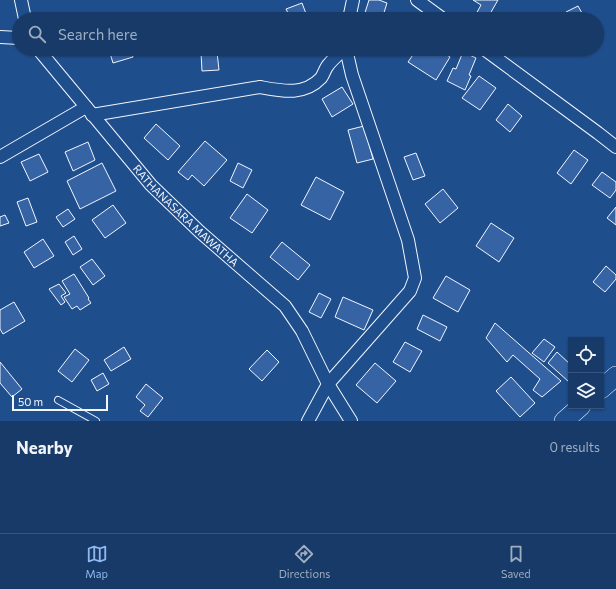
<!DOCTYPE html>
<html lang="en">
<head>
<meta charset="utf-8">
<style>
	:root { --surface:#173a69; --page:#244571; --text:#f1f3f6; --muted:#9eadc0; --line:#36547d; --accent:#90b9f0 }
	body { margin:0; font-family:Commissioner,sans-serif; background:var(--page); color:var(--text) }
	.controls { position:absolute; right:12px; bottom:12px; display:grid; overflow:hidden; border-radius:0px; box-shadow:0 1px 3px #0004 }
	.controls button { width:36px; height:36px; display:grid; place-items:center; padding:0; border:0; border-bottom:1px solid var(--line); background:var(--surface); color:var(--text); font:20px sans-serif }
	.scale { position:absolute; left:12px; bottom:10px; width:96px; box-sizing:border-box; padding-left:4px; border:2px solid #f2f6ff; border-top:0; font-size:11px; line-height:14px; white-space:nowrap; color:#f2f6ff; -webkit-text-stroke:3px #1f4e8c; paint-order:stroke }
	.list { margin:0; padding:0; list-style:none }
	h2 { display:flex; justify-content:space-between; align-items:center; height:52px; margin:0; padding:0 16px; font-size:17px }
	h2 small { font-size:13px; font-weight:400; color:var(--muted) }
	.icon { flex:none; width:22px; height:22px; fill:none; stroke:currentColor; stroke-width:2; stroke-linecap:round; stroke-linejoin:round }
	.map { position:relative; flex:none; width:616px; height:421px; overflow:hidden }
	.search { position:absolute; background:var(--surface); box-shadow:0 1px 3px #0004; left:12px; right:12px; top:12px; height:44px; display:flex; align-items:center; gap:10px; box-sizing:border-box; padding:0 14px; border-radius:22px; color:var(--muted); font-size:15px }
	.sheet { height:112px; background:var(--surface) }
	nav { display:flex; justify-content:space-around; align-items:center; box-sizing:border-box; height:56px; border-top:1px solid var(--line); background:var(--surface); font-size:11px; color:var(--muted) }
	nav a { display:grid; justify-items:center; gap:2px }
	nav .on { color:var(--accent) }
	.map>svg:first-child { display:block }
	.building { fill:#3563a3; stroke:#f2f6ff }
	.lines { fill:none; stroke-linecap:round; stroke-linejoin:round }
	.service-casing { stroke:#f2f6ff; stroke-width:8 }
	.minor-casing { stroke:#f2f6ff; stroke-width:14 }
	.trunk-casing { stroke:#f2f6ff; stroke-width:20 }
	.service { stroke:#1f4e8c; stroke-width:6 }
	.minor { stroke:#1f4e8c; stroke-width:12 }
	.trunk { stroke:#1f4e8c; stroke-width:19 }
	.labels { text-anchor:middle; stroke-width:3; stroke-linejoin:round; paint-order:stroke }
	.street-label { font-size:11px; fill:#f2f6ff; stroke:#1f4e8c }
</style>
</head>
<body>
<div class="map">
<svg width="616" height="421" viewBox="0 0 616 421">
	<rect width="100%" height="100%" fill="#1f4e8c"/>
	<!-- building -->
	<path class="building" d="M 369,0 L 379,0 L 387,3 L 382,19 L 363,19 Z
		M 473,0 L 498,0 L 487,19 L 480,19 L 475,16 L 481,5 Z
		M 302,3 L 308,19 L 291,19 L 286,9 Z
		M 578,6 L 582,13 L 569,19 L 566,12 Z
		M 113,49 L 130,49 L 133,57 L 113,63 L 109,50 Z
		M 417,49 L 438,49 L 450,57 L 436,80 L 408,62 Z
		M 217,52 L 219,70 L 202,71 L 201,53 Z
		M 463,52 L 476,58 L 469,75 L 471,76 L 465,90 L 447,81 L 453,68 L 456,69 Z
		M 479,76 L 496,88 L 480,110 L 462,98 Z
		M 342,87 L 353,104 L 332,117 L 322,99 Z
		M 508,104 L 522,116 L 510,132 L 496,120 Z
		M 156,124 L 180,146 L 168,160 L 144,138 Z
		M 364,126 L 373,159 L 357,163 L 348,130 Z
		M 205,141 L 227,160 L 204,186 L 192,175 L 188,180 L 178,172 Z
		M 88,142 L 95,160 L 73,171 L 65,152 Z
		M 574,150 L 588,160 L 571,184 L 557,173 Z
		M 416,153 L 425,176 L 413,180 L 404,157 Z
		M 39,154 L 48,172 L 30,181 L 21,162 Z
		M 102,163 L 116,191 L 80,209 L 67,181 Z
		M 238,163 L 252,170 L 243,188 L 230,181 Z
		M 602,172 L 616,182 L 616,190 L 610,198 L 592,185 Z
		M 316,177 L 344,192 L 330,220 L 301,205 Z
		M 443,189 L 458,208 L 440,223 L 425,204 Z
		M 247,194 L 268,210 L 252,233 L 230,218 Z
		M 28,198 L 37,222 L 26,226 L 17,202 Z
		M 113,205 L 126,223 L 105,238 L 92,220 Z
		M 616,207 L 616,225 L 607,218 Z
		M 68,209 L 75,219 L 63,227 L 56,217 Z
		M 5,215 L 9,223 L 0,226 L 0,217 Z
		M 491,223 L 514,238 L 499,262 L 476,246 Z
		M 74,236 L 82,249 L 73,255 L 65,242 Z
		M 43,239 L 54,256 L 34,268 L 24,252 Z
		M 282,242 L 310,265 L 298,280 L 270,257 Z
		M 92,259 L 105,276 L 93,285 L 80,267 Z
		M 606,266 L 616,275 L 616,279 L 605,292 L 593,282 Z
		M 74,274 L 89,298 L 88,299 L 91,303 L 80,310 L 77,306 L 72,309 L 64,297 L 70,294 L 62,281 Z
		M 446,276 L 470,290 L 458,312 L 433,298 Z
		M 59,284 L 66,293 L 61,296 L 65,302 L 61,305 L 49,289 Z
		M 319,293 L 331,299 L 321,318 L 309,312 Z
		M 343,297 L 373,310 L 364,330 L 335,317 Z
		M 14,302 L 25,321 L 3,334 L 0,329 L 0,310 Z
		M 423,315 L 447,327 L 440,341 L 417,329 Z
		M 495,323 L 561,381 L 542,397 L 533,390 L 540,379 L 513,355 L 507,362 L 486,338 Z
		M 544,339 L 555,347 L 544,362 L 532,353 Z
		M 405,342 L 422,351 L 410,372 L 393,362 Z
		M 124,347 L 131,359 L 111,371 L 104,360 Z
		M 75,349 L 89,360 L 72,382 L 58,371 Z
		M 267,350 L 279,362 L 262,381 L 249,369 Z
		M 557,352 L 571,365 L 571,380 L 569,382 L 548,363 Z
		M 0,362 L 22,389 L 12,397 L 0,383 Z
		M 375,363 L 396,381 L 377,403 L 356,385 Z
		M 103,373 L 109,384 L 97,391 L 91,380 Z
		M 511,377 L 535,403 L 520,417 L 496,391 Z
		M 146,384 L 163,398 L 148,417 L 140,411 L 145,405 L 136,397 Z"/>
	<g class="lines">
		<defs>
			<path id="service" d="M 58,400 L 96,421"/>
			<g id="minor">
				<path d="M 21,0 L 25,19"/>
				<path d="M 417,0 L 443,19"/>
				<path d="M 349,19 L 353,0"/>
				<path d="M 0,37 L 19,38"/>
				<path id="s1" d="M 38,49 L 151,185 L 200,232 L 285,306 L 302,331 L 328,384 L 351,421"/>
				<path d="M 484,49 L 598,133 L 616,147"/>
				<path d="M 92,115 L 260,87 C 282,91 304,96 321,78 C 324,74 325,68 329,64 C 333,59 339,54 344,49"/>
				<path d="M 0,157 L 86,107"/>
				<path d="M 308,421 L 328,384 L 410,291 L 415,278 L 408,240 L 352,75 L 346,49"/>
			</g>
			<path id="trunk" d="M 601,389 L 616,376
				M 564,421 L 581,406"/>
		</defs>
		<!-- service casing -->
		<use href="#service" class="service-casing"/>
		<!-- minor casing -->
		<use href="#minor" class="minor-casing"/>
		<!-- trunk casing -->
		<use href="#trunk" class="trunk-casing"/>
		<!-- service -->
		<use href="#service" class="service"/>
		<!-- minor -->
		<use href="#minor" class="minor"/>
		<!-- trunk -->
		<use href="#trunk" class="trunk"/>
	</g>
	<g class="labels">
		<!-- street labels -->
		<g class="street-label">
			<text dy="4" stroke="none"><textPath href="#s1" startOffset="223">RATHANASARA MAWATHA</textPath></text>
		</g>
	</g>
</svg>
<div class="controls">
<button><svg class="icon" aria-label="locate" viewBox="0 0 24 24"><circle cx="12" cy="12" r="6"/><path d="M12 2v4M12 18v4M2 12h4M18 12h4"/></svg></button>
<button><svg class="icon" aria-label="layers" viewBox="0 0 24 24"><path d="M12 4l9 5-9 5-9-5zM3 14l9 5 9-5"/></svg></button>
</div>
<div class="scale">50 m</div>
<div class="search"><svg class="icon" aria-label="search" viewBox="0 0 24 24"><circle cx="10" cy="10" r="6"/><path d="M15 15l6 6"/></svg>Search here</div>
</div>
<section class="sheet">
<h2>Nearby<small>0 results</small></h2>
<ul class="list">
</ul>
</section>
<nav>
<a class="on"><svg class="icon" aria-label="map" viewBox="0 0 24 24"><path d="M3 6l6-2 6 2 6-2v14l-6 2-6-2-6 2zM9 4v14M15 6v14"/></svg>Map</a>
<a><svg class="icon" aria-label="directions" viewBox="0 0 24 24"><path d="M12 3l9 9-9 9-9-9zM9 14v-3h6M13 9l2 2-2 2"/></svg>Directions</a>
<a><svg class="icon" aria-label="saved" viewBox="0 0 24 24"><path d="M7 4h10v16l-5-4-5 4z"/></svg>Saved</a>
</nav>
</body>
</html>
